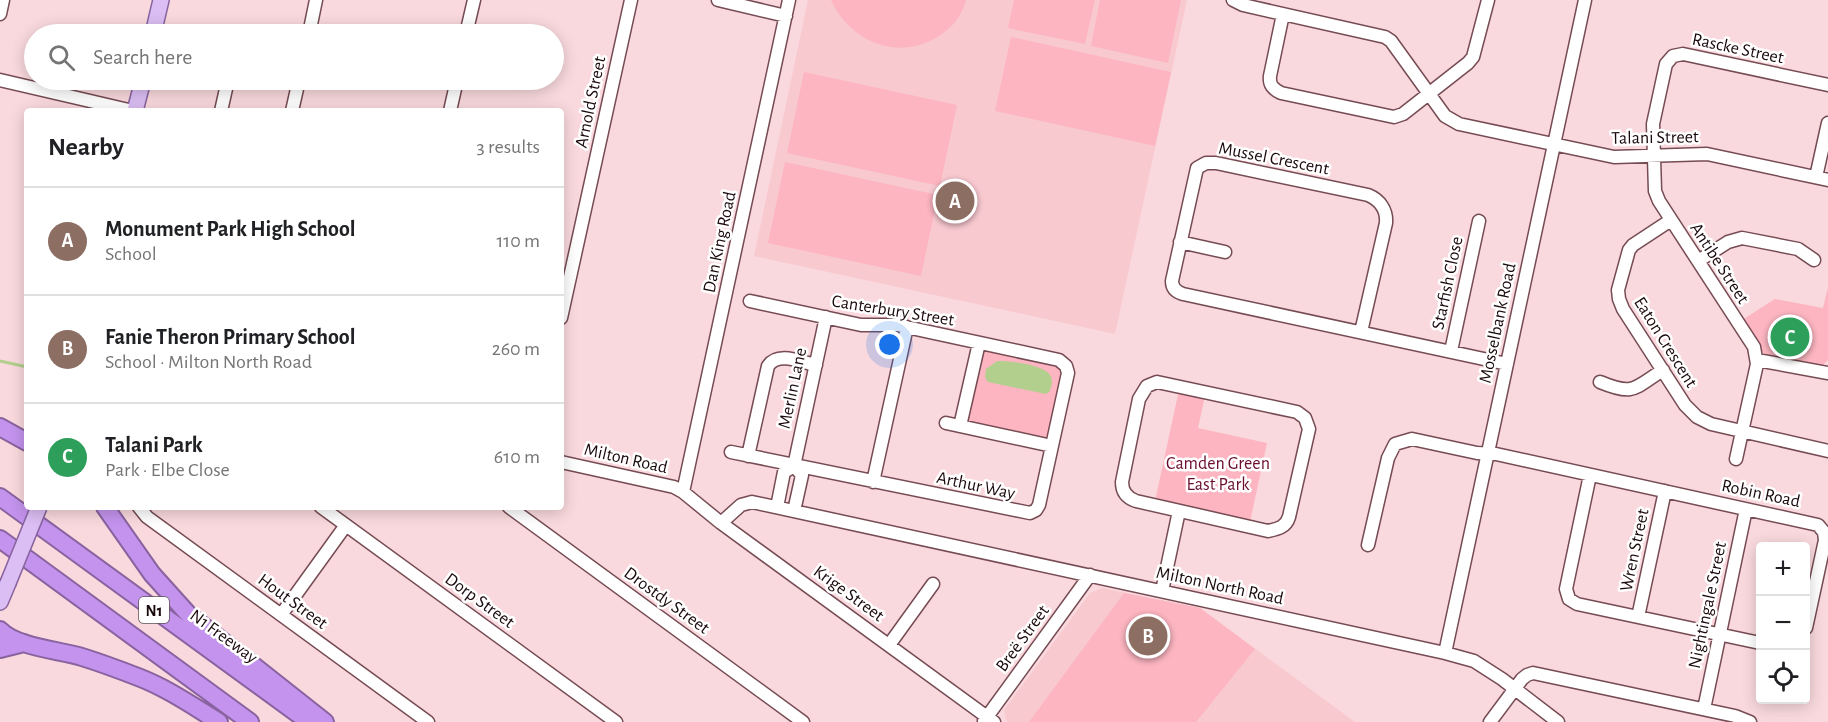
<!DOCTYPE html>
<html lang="en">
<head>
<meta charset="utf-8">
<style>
	:root { --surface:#fff; --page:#f2f2f2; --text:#202124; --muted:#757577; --line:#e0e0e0; --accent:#337b75 }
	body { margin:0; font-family:"Alegreya Sans",sans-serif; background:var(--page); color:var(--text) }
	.controls { position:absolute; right:18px; bottom:18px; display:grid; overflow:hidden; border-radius:6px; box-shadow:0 3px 15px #0003 }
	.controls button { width:54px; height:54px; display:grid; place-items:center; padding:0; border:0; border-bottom:2px solid var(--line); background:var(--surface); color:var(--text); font:30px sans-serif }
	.you { position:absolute; left:890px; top:345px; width:21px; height:21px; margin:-15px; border:4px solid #fff; border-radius:50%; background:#1a73e8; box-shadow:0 0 0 9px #1a73e833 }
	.badge { display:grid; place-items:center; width:39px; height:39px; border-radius:50%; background:var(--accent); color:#fff; font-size:20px; font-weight:700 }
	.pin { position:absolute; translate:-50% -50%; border:3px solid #fff; box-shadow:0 2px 6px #0006 }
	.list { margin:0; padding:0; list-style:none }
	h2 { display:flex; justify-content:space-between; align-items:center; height:78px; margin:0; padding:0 24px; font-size:26px }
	h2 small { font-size:20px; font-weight:400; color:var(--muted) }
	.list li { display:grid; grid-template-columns:39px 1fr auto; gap:18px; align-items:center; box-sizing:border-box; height:108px; padding:0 24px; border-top:2px solid var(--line) }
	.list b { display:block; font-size:22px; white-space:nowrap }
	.list p { margin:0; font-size:20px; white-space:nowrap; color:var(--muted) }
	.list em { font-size:20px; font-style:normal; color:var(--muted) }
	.icon { flex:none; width:33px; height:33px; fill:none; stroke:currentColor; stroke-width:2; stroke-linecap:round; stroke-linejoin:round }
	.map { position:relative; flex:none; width:1828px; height:722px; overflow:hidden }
	.search { position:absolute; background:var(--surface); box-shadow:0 3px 15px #0003; left:24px; top:24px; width:540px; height:66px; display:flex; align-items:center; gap:15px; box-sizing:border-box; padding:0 21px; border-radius:33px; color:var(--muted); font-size:22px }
	.panel { position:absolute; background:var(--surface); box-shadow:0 3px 15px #0003; left:24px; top:108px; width:540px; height:402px; border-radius:6px }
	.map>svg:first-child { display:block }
	.built { fill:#f9c9d0 }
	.green { fill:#fcb5c1 }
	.water { fill:#b2cf8d }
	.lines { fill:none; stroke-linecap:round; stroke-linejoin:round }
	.stream { stroke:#b2cf8d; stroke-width:3 }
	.minor-casing { stroke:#764b53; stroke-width:15 }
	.major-casing { stroke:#88639f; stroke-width:18 }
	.highway-casing { stroke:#88639f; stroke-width:20 }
	.minor { stroke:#fff; stroke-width:12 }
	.major { stroke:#dbbef4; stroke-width:15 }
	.highway { stroke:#c393ed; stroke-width:16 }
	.major-bridge-casing { stroke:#88639f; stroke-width:18; stroke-linecap:butt }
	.major-bridge { stroke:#dbbef4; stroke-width:15 }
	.labels { text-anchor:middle; stroke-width:5; stroke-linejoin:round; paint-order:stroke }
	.shield { fill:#fff; stroke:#5f5456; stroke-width:1.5 }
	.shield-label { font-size:16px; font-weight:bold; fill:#1b0a0d }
	.street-label { font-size:18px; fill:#1b0a0d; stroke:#fff }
	.park-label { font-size:18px; fill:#690e2d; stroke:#fff }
</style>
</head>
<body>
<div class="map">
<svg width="1828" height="722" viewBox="0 0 1828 722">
	<rect width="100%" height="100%" fill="#f9d9dd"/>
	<!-- built -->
	<path class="built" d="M 808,0 L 1187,0 L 1115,334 L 754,256 Z
		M 1102,588 L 1200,608 L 1355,722 L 1008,722 L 1006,720 L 1004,710 L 1090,593 Z"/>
	<!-- green -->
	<path class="green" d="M 831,0 L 966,0 C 962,16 953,27 939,36 C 899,62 850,42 831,0 Z
		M 1014,0 L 1095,0 L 1085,44 L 1008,28 Z
		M 1100,0 L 1181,0 L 1168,63 L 1091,46 Z
		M 1011,37 L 1171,72 L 1155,146 L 995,111 Z
		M 804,72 L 957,105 L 940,186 L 787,153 Z
		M 785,162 L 938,195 L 921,276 L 768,243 Z
		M 1828,287 L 1828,360 L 1821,367 L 1766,357 L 1742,320 L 1775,299 L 1823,308 Z
		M 988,349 L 1057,364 L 1063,372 L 1050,434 L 1041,440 L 971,424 L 966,415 L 981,353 Z
		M 1179,390 L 1205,396 L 1198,428 L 1267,443 L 1250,522 L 1155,501 Z
		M 1124,593 L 1200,608 L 1255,649 L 1196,722 L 1029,722 Z"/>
	<!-- water -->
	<path class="water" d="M 997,361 C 1008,360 1048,365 1051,377 C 1053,381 1051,387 1050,391 L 1046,394 L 988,382 L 985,377 L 986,369 Z"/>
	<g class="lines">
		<!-- stream -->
		<path class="stream" d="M 0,361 L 27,367"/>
		<defs>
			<path id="minor" d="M 718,0 L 786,16
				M 1233,0 L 1243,5 L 1385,37 L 1391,41 L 1445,116 L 1459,124 L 1614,157 L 1707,154 L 1828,180
				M 0,14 L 3,0
				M 1283,14 L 1270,76 C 1269,85 1273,89 1281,93 L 1394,117 L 1403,114 L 1468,63 L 1473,57 L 1488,0
				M 309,34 L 316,0
				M 466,34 L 474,0
				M 0,80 L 133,111
				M 221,111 L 228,80
				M 292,111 L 299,80
				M 450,111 L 457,80
				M 1816,177 L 1828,123
				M 1671,220 L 1633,245 L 1629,250 L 1618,290 L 1619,299 L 1623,309 L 1685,405 L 1697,417 L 1711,424 L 1828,451
				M 1180,242 L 1225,252
				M 1698,261 L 1728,242 L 1742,238 L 1798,249 L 1814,260
				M 561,318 L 631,0
				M 1361,332 L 1386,223 C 1387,210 1380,200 1368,195 L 1216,163 L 1206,163 L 1197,168 L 1172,281 C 1172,288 1176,292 1183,294 L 1507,364
				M 1451,351 L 1479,221
				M 1757,360 L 1828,373
				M 1157,382 L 1297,412 L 1305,418 L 1309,429 L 1289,517 C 1286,527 1278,529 1268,531 L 1136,501 C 1127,498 1122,492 1122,482 L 1139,399 L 1147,386 Z
				M 1600,382 C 1634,396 1633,389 1663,370
				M 946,423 L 1052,446
				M 960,426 L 979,343
				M 731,452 L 1030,513 L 1036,510 L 1039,505 L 1068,373 L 1066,366 L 1059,360 L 897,325 L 861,325 L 750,301
				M 748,456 L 768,366 C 778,351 801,362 816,365
				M 1736,459 L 1757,364 L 1754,347 L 1659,201 L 1655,191 L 1653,124 L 1666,64 L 1673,56 L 1683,54 L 1828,85
				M 561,462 L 674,487 L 683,492 L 721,523 L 994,722
				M 794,466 L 802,475 L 794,511
				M 1590,475 L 1566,589 L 1569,599 L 1577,604 L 1760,643
				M 873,482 L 907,327
				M 683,492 L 789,0
				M 139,507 L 147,517 L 428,722
				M 321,507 L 616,722
				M 509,507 L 803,722
				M 777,507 L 784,472 L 794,466 L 826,317
				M 721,523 L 741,505 L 752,502 L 1445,653 L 1474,661 L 1502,679 L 1558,722
				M 1368,545 L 1388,458 L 1395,444 L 1412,439 L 1477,453 L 1496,454 L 1818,525 L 1824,532 L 1825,540 L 1806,628
				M 1162,591 L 1179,511
				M 281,615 L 346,525
				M 1638,617 L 1665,491
				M 889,645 L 933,584
				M 1445,653 L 1585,0
				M 1704,709 L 1746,509
				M 984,721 L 1090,575
				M 1490,722 L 1522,679 L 1527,675 L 1533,673 L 1735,716 L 1750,722"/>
			<path id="major" d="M 153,34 L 161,0
				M 135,111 L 143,80
				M 0,602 L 8,583"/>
			<path id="highway" d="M 0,427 L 27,442
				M 0,497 L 309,722
				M 105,507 L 152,574 L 188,614 L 325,722
				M 0,539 L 250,722
				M 0,630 C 16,647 59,650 82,657 C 101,663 120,670 138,677 C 167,688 193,706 219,722
				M 0,649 L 24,643"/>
		</defs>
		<!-- minor casing -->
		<use href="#minor" class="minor-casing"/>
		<!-- major casing -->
		<use href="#major" class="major-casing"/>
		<!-- highway casing -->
		<use href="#highway" class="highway-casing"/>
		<!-- minor -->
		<use href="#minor" class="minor"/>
		<!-- major -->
		<use href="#major" class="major"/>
		<!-- highway -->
		<use href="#highway" class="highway"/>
		<defs>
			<path id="major-bridge" d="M 8,583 L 39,507"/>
		</defs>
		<!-- major-bridge casing -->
		<use href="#major-bridge" class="major-bridge-casing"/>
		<!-- major-bridge -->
		<use href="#major-bridge" class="major-bridge"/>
	</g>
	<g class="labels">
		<!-- shield labels -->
		<rect class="shield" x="139" y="597" width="30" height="26" rx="4.5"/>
		<g class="shield-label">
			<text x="154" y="616">N1</text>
		</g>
		<!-- street labels -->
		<g class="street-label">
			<text transform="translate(1738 48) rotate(12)" y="6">Rascke Street</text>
			<text transform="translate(590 102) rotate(-78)" y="6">Arnold Street</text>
			<text transform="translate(1655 137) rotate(-1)" y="6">Talani Street</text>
			<text transform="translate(1274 158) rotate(11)" y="6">Mussel Crescent</text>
			<text transform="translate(719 242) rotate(-78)" y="6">Dan King Road</text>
			<text transform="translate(1720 263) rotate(57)" y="6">Antibe Street</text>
			<text transform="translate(1447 283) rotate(-78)" y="6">Starfish Close</text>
			<text transform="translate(893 310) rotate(9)" y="6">Canterbury Street</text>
			<text transform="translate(1497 323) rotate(-78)" y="6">Mosselbank Road</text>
			<text transform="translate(1666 342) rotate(58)" y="6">Eaton Crescent</text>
			<text transform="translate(792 388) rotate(-78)" y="6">Merlin Lane</text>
			<text transform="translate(626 458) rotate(13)" y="6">Milton Road</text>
			<text transform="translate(976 485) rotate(12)" y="6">Arthur Way</text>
			<text transform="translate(1761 493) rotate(12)" y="6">Robin Road</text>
			<text transform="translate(1634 550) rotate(-78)" y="6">Wren Street</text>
			<text transform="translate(1220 585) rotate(12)" y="6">Milton North Road</text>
			<text transform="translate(849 593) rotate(36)" y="6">Krige Street</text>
			<text transform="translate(480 600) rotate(36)" y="6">Dorp Street</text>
			<text transform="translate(667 600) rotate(36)" y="6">Drostdy Street</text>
			<text transform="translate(293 601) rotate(36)" y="6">Hout Street</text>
			<text transform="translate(1707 605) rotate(-78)" y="6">Nightingale Street</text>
			<text transform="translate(224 636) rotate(36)" y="6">N1 Freeway</text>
			<text transform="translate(1022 638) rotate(-54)" y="6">Breë Street</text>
		</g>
		<!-- park labels -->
		<g class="park-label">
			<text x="1218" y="469">Camden Green<tspan x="1218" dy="21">East Park</tspan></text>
		</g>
	</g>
</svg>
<div class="controls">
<button>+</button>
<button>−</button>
<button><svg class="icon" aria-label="locate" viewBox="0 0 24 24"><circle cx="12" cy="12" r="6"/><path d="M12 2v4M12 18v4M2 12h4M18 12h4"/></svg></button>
</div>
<div class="you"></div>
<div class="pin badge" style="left:955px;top:201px;background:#8d6e63">A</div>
<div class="pin badge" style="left:1148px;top:636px;background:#8d6e63">B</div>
<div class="pin badge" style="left:1790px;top:337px;background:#2e9e5b">C</div>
<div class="search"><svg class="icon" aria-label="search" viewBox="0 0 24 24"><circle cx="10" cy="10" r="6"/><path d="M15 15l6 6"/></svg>Search here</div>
<section class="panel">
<h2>Nearby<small>3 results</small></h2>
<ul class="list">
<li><span class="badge" style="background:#8d6e63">A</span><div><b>Monument Park High School</b><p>School</p></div><em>110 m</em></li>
<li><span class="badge" style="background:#8d6e63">B</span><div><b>Fanie Theron Primary School</b><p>School · Milton North Road</p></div><em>260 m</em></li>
<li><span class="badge" style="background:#2e9e5b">C</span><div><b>Talani Park</b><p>Park · Elbe Close</p></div><em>610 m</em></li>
</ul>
</section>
</div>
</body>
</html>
